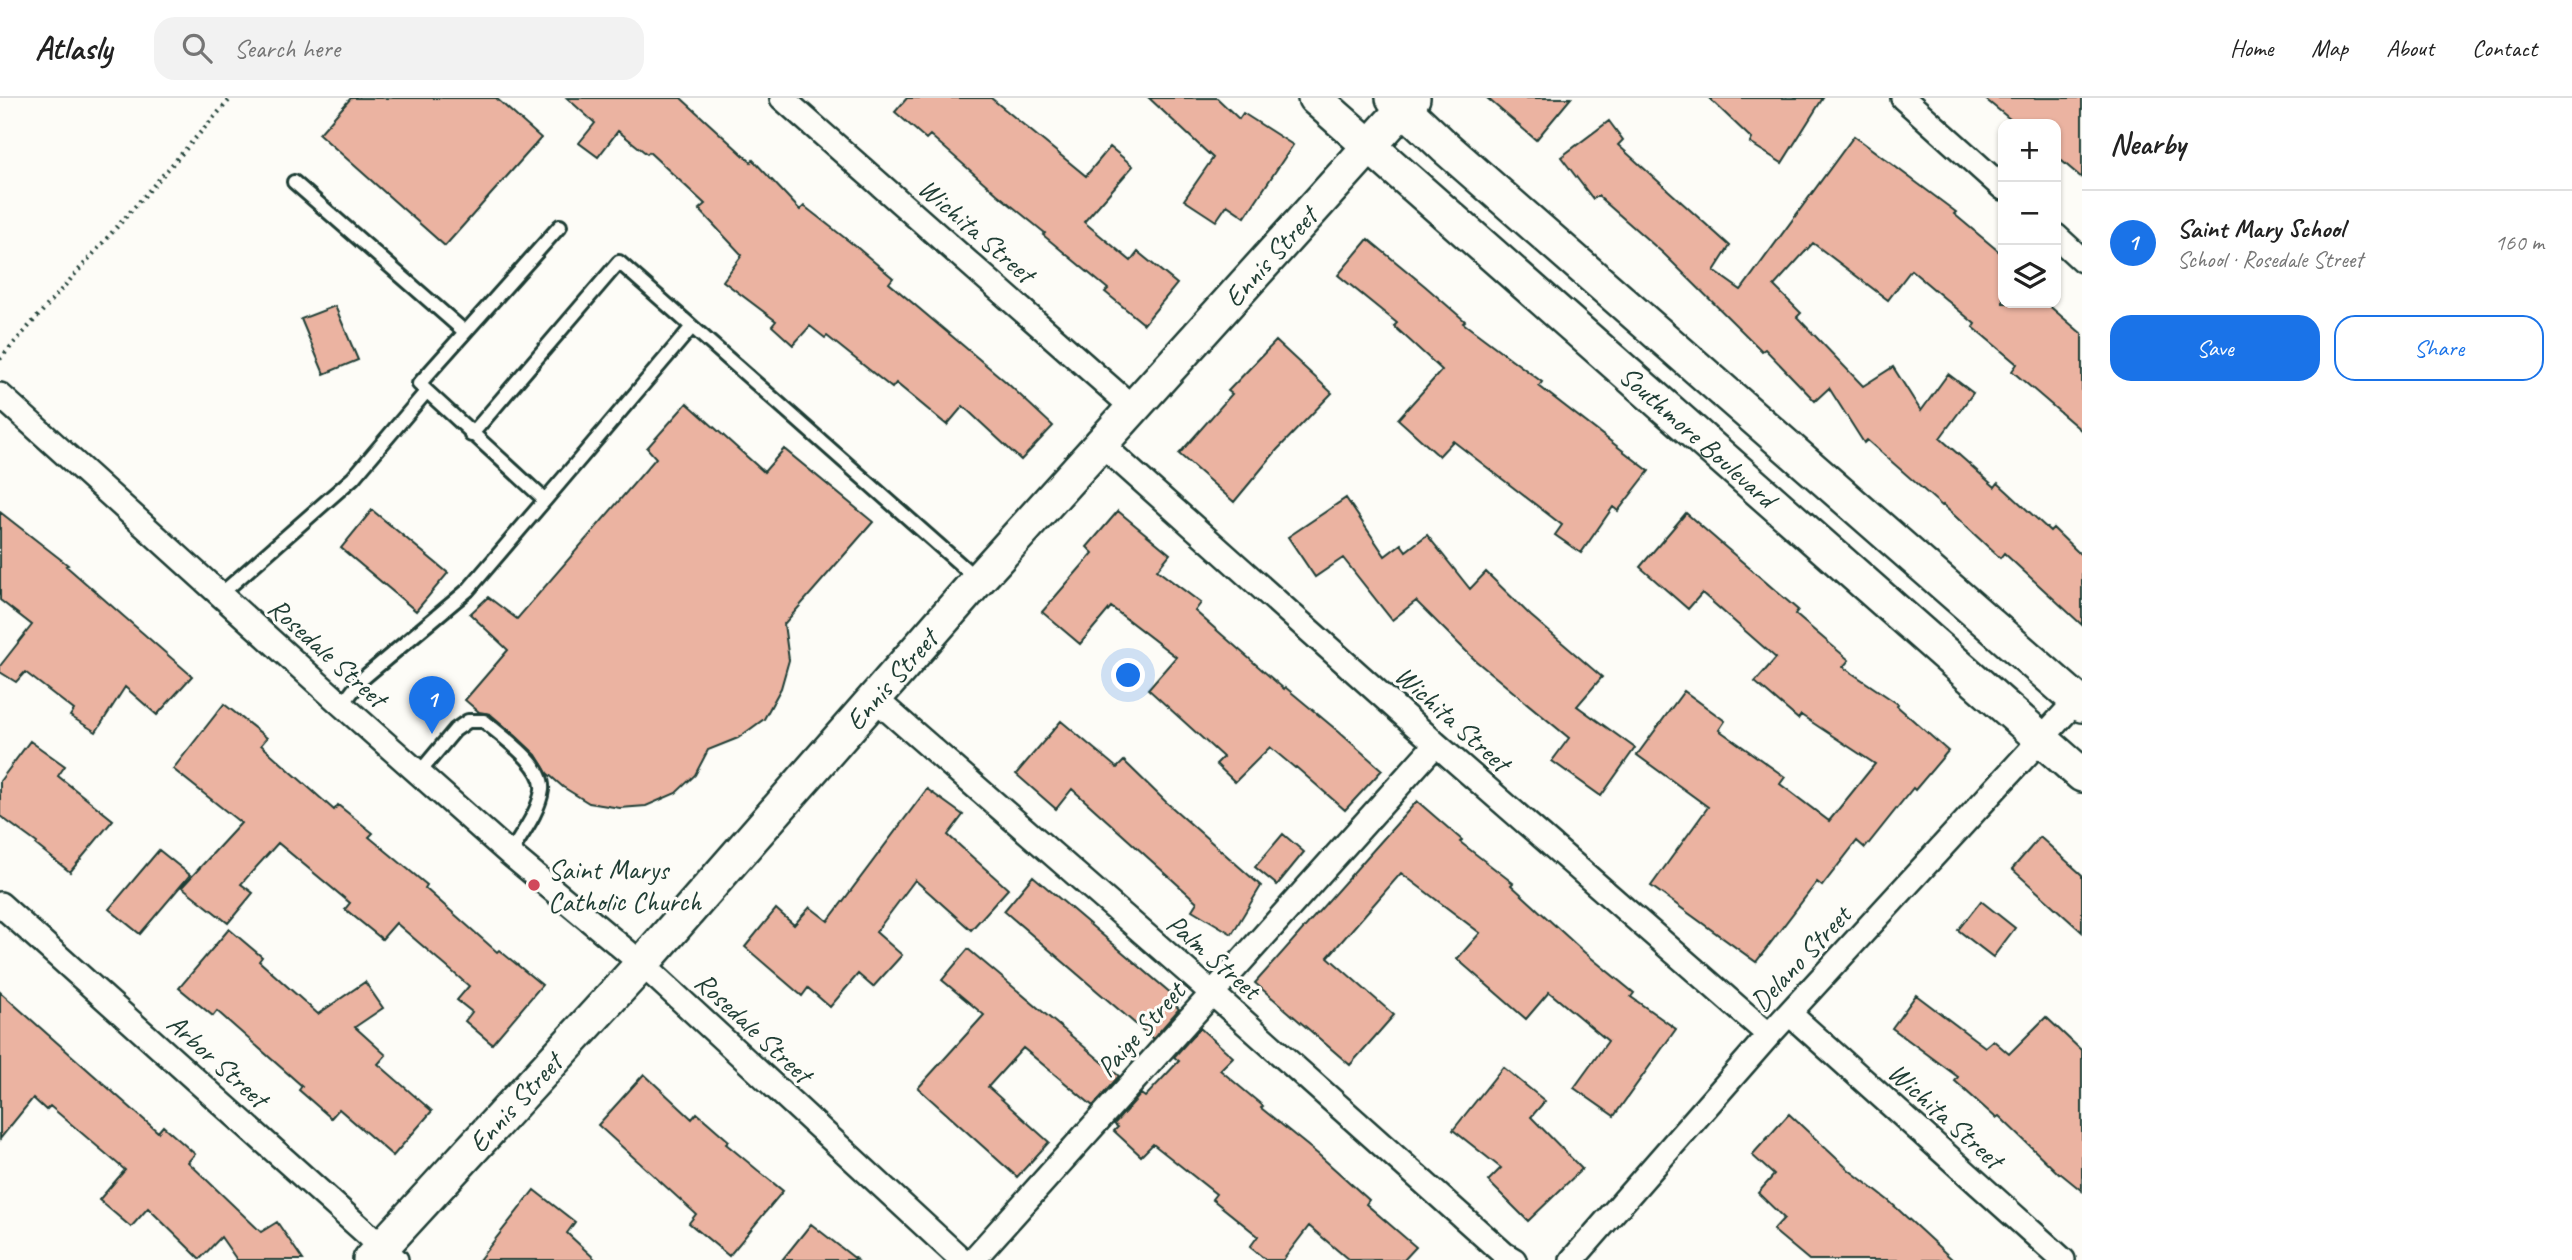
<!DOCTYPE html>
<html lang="en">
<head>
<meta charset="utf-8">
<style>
	:root { --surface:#fff; --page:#f2f2f2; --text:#222; --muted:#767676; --line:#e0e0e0; --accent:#1a73e8 }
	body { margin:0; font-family:Caveat,sans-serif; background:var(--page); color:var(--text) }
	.controls { position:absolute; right:21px; top:21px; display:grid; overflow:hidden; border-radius:14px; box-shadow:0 2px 5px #0004 }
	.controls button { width:63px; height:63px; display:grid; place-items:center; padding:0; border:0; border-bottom:2px solid var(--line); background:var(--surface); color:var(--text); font:35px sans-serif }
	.you { position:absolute; left:1129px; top:578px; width:24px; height:24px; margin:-18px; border:5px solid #fff; border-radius:50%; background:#1a73e8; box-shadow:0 0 0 10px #1a73e833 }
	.badge { display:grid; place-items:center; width:46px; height:46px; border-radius:50%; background:var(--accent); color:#fff; font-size:23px; font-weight:700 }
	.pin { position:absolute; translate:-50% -58px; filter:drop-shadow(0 2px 4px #0008) }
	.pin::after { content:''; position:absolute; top:37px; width:24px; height:21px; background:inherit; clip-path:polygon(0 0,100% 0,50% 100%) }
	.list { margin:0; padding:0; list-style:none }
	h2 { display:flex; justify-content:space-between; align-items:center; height:91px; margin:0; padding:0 28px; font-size:30px }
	h2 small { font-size:23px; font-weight:400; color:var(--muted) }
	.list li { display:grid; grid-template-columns:46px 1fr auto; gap:21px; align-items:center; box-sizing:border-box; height:105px; padding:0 28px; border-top:2px solid var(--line) }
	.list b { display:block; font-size:26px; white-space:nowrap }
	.list p { margin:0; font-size:23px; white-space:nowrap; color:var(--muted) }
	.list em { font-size:23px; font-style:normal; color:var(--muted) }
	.actions { display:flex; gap:14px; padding:21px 28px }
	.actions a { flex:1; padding:16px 0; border:2px solid var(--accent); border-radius:21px; text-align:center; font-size:24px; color:var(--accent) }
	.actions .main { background:var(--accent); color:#fff }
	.icon { flex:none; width:38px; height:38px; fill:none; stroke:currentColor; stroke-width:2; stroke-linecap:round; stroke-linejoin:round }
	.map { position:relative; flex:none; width:2082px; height:1162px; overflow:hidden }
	header { display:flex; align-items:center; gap:42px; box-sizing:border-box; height:98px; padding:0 35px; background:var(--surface); border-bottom:2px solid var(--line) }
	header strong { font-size:33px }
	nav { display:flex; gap:38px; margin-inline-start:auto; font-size:24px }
	.search { width:490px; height:63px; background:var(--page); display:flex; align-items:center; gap:18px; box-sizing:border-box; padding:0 24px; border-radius:21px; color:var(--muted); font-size:26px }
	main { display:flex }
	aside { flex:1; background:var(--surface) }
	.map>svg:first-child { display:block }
	.building { fill:#ebb3a1; stroke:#1f3d34; stroke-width:2 }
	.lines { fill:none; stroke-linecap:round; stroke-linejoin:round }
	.lane-casing { stroke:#1f3d34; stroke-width:18 }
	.street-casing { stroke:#1f3d34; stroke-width:28 }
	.secondary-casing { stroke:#1f3d34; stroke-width:38 }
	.path { stroke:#1f3d34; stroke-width:4.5; stroke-dasharray:2 5; stroke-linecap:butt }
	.lane { stroke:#fdfcf7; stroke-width:12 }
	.street { stroke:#fdfcf7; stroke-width:23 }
	.secondary { stroke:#fdfcf7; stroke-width:33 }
	.poi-dot { fill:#d1495b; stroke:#fdfcf7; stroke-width:2.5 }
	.labels { text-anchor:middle; stroke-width:6; stroke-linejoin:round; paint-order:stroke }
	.street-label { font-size:28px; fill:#1f3d34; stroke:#fdfcf7 }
	.poi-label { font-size:28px; fill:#1f3d34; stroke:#fdfcf7; text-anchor:start }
</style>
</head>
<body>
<header>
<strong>Atlasly</strong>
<div class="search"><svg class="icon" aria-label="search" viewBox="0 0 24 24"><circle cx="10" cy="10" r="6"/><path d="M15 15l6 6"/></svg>Search here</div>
<nav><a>Home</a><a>Map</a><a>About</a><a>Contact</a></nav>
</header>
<main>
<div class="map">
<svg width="2082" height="1162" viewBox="0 0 2082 1162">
	<rect width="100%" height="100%" fill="#fdfcf7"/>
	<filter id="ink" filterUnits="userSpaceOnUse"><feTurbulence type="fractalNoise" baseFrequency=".0143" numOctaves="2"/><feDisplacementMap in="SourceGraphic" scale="14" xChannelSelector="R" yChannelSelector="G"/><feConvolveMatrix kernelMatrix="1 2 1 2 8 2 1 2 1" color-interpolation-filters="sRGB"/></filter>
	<g filter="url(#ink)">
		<!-- building -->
		<path class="building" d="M 351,0 L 496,0 L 541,40 L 445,148 L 319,36 Z
			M 567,0 L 681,0 L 751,64 L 753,62 L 800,112 L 804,108 L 859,151 L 893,180 L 889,185 L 1005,283 L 1053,328 L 1021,362 L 963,308 L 947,327 L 896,285 L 892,290 L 827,238 L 825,240 L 810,228 L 793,247 L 772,228 L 776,223 L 723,183 L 742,157 L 699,111 L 705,106 L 649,54 L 647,56 L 618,33 L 598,59 L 579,45 L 595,25 Z
			M 907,0 L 991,0 L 1086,78 L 1110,49 L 1133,68 L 1084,124 L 1131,163 L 1138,154 L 1177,186 L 1144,226 L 1105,194 L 1108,191 L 1043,137 L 1045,135 L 997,96 L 930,37 L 926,41 L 895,14 Z
			M 1149,0 L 1217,0 L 1239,21 L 1243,15 L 1293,47 L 1245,119 L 1227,107 L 1216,123 L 1184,102 L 1213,60 Z
			M 1487,0 L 1571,0 L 1536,42 Z
			M 1709,0 L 1823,0 L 1782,65 L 1750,45 L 1752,41 Z
			M 1984,0 L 2082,0 L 2082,80 L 2056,58 L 2056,26 L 2016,26 Z
			M 1609,23 L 1623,42 L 1618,47 L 1730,148 L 1714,173 L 1741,192 L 1854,38 L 1956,114 L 1954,116 L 2003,157 L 2003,205 L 2046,205 L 2082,236 L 2082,333 L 2012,273 L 2017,266 L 1973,229 L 1975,226 L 1911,172 L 1888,202 L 1813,145 L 1774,188 L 1801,215 L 1797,219 L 1863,288 L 1893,269 L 1921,313 L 1948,276 L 1973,295 L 1940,340 L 1995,389 L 1998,385 L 2050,433 L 2053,430 L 2082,458 L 2082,527 L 2004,455 L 2000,460 L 1943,407 L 1942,408 L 1867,342 L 1864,345 L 1829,290 L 1815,303 L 1765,251 L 1762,253 L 1664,156 L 1598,98 L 1593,101 L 1561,59 Z
			M 1368,141 L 1425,188 L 1465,223 L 1463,225 L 1542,284 L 1539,288 L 1649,373 L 1618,413 L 1613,409 L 1581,455 L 1555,437 L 1562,427 L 1453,343 L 1439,358 L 1398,321 L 1442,272 L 1394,228 L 1397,225 L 1338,177 Z
			M 335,208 L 358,262 L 324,276 L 301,221 Z
			M 1276,243 L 1332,295 L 1277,352 L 1234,404 L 1179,356 L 1232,296 L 1228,293 Z
			M 687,305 L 764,374 L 784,351 L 873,424 L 784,526 L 789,562 L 781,590 L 764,621 L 738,640 L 708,652 L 695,677 L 676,695 L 646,708 L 620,710 L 589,705 L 563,689 L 547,675 L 536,657 L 516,638 L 490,616 L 479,614 L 465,602 L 508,552 L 470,516 L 488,499 L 517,521 L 656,360 L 647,350 Z
			M 1346,400 L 1385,458 L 1401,446 L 1406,453 L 1427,437 L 1470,491 L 1486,474 L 1531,518 L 1602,579 L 1577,608 L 1635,650 L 1601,698 L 1552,663 L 1569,640 L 1476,563 L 1416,503 L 1392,522 L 1343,460 L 1315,479 L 1288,439 Z
			M 372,412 L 448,475 L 416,513 L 341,450 Z
			M 1118,413 L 1170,456 L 1157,472 L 1201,505 L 1195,513 L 1284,591 L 1285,589 L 1339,634 L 1382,672 L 1345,712 L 1296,669 L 1295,670 L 1270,649 L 1235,684 L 1216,666 L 1223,659 L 1148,591 L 1176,559 L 1111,509 L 1080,546 L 1042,514 L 1093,455 L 1087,449 Z
			M 0,414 L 68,467 L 66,468 L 192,578 L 157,617 L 125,589 L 96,634 L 70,618 L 74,612 L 25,574 L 16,584 L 0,574 L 0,568 L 32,527 L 0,502 Z
			M 1686,415 L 1798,512 L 1795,516 L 1849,562 L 1843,569 L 1898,606 L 1897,608 L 1948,653 L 1915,692 L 1913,690 L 1865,750 L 1857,743 L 1822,788 L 1817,784 L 1756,864 L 1651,788 L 1708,709 L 1637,657 L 1684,593 L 1725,623 L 1719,632 L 1785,679 L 1780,686 L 1829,723 L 1875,666 L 1801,617 L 1798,621 L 1755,584 L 1776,560 L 1702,495 L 1688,511 L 1640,469 Z
			M 224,606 L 267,640 L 261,647 L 334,712 L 338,707 L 373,735 L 369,739 L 427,787 L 425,790 L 497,854 L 499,852 L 542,887 L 492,946 L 465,923 L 472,914 L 457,902 L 469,888 L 396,825 L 382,841 L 345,811 L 350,805 L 278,745 L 241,786 L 253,795 L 228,825 L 182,789 L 241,725 L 173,671 Z
			M 1061,623 L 1117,670 L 1124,663 L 1166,704 L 1261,788 L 1232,836 L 1192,812 L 1197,804 L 1072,691 L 1056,711 L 1016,676 Z
			M 30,643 L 65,668 L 58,678 L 113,722 L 70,774 L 36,747 L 37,745 L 0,718 L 0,683 Z
			M 927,691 L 963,717 L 948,737 L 1008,791 L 971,832 L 915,782 L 876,834 L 902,857 L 873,889 L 858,876 L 830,909 L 808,890 L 802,898 L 745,849 L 776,811 L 794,827 L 810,809 L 828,823 Z
			M 1417,703 L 1462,742 L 1460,744 L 1513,785 L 1511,787 L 1584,854 L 1634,895 L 1631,899 L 1676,931 L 1614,1018 L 1574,990 L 1608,943 L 1549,894 L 1526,921 L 1457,861 L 1480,835 L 1401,775 L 1328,859 L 1394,917 L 1350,967 L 1255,885 Z
			M 1283,736 L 1304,754 L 1277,787 L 1255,769 Z
			M 2040,739 L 2082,777 L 2082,834 L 2012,771 Z
			M 159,752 L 190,777 L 140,836 L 109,811 Z
			M 1033,778 L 1180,903 L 1176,908 L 1179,911 L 1153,941 L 1004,813 Z
			M 1981,803 L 2015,830 L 1993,859 L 1958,832 Z
			M 229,831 L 262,859 L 259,863 L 318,916 L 365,884 L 383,910 L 355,929 L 386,957 L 378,966 L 432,1013 L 393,1058 L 339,1011 L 331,1020 L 299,992 L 302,988 L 217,913 L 213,918 L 179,890 Z
			M 968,851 L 1119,978 L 1093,1008 L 1023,950 L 988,989 L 1049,1044 L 1017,1079 L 918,990 L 984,917 L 942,882 Z
			M 0,894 L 158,1034 L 163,1028 L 195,1056 L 188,1064 L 261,1134 L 277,1124 L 303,1162 L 237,1162 L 221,1139 L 200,1161 L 148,1110 L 131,1129 L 99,1102 L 125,1072 L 50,1008 L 46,1012 L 33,1000 L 0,1041 Z
			M 1916,897 L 1985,949 L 1993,942 L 2009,956 L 2046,919 L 2082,953 L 2082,1093 L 2060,1075 L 2059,1076 L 1999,1018 L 1996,1020 L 1955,983 L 1958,979 L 1892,930 Z
			M 1200,930 L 1233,959 L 1220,972 L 1263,1008 L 1261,1010 L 1319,1057 L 1369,1102 L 1366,1106 L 1416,1149 L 1404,1162 L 1349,1162 L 1309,1128 L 1283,1162 L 1266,1162 L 1250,1149 L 1258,1138 L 1212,1101 L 1216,1096 L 1153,1046 L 1141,1058 L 1114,1033 L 1118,1029 L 1114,1026 L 1141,996 L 1145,999 L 1179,963 L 1174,959 Z
			M 1503,969 L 1545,1003 L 1531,1019 L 1582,1071 L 1528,1123 L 1488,1083 L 1501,1070 L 1453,1032 Z
			M 644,976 L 692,1021 L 697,1015 L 729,1043 L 726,1046 L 783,1093 L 729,1158 L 689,1125 L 696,1116 L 598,1027 Z
			M 1789,1016 L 1849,1072 L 1889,1103 L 1953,1162 L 1809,1162 L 1773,1132 L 1784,1120 L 1758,1095 L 1774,1077 L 1752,1057 Z
			M 534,1092 L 575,1124 L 567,1135 L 596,1162 L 479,1162 Z
			M 811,1126 L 857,1162 L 782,1162 Z"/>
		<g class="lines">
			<defs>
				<path id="lane" d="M 294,84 L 465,234
					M 560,128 L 419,286 L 545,402 L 692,229
					M 471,337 L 619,164 L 978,482
					M 221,496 L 353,380 L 426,294
					M 342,607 L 361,582 L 468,492 L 545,402
					M 419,675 L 455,632 L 468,623 L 484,623 C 501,638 545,667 542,692 C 539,714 521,737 510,756"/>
				<path id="street" d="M 782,0 L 1132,309
					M 1903,0 L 2003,90
					M 2056,138 L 2082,162
					M 0,297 L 342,607 L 510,756 L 642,866 L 962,1162
					M 1100,345 L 1436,646 L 1769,937
					M 873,599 L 1212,895 L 1504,1156 L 1514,1162
					M 0,806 L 396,1162
					M 1790,916 L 2063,1162
					M 973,1162 L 1436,646
					M 1572,1162 L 1769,937 L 2077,602"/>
				<g id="secondary">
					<path id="s1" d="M 1315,0 L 2082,677"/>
					<path d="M 1393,0 L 1445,49 L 2082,607"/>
					<path id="s2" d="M 370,1162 L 642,866 L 978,482 L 1413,0"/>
				</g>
			</defs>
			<!-- lane casing -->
			<use href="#lane" class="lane-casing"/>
			<!-- street casing -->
			<use href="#street" class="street-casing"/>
			<!-- secondary casing -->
			<use href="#secondary" class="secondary-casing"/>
			<!-- path -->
			<path class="path" d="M 0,261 L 231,0"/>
			<!-- lane -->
			<use href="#lane" class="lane"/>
			<!-- street -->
			<use href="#street" class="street"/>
			<!-- secondary -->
			<use href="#secondary" class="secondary"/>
		</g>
	</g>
	<!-- markers -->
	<circle class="poi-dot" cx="534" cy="787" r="7"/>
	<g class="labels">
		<!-- street labels -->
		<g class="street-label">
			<text transform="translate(977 132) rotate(41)" y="10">Wichita Street</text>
			<text dy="10" stroke="none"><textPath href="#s2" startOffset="1348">Ennis Street</textPath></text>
			<text dy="10" stroke="none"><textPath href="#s1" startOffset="511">Southmore Boulevard</textPath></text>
			<text transform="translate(328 554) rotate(42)" y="10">Rosedale Street</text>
			<text dy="10" stroke="none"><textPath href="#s2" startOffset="780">Ennis Street</textPath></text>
			<text transform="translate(1453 620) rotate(42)" y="10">Wichita Street</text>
			<text transform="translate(1214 858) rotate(41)" y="10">Palm Street</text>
			<text transform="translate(1800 860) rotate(-47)" y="10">Delano Street</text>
			<text transform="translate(754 929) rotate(43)" y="10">Rosedale Street</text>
			<text transform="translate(1140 931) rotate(-48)" y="10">Paige Street</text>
			<text transform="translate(218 962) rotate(42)" y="10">Arbor Street</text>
			<text dy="10" stroke="none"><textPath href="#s2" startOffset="214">Ennis Street</textPath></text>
			<text transform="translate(1946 1017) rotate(42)" y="10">Wichita Street</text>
		</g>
		<!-- poi labels -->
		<g class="poi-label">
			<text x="548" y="781">Saint Marys<tspan x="548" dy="32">Catholic Church</tspan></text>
		</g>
	</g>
</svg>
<div class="controls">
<button>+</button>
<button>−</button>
<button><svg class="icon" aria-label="layers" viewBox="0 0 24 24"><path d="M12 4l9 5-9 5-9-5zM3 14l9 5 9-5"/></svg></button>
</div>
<div class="you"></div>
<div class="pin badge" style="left:432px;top:636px">1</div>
</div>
<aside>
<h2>Nearby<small></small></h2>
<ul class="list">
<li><span class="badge">1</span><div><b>Saint Mary School</b><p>School · Rosedale Street</p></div><em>160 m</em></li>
</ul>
<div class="actions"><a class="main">Save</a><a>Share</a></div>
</aside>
</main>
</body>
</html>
